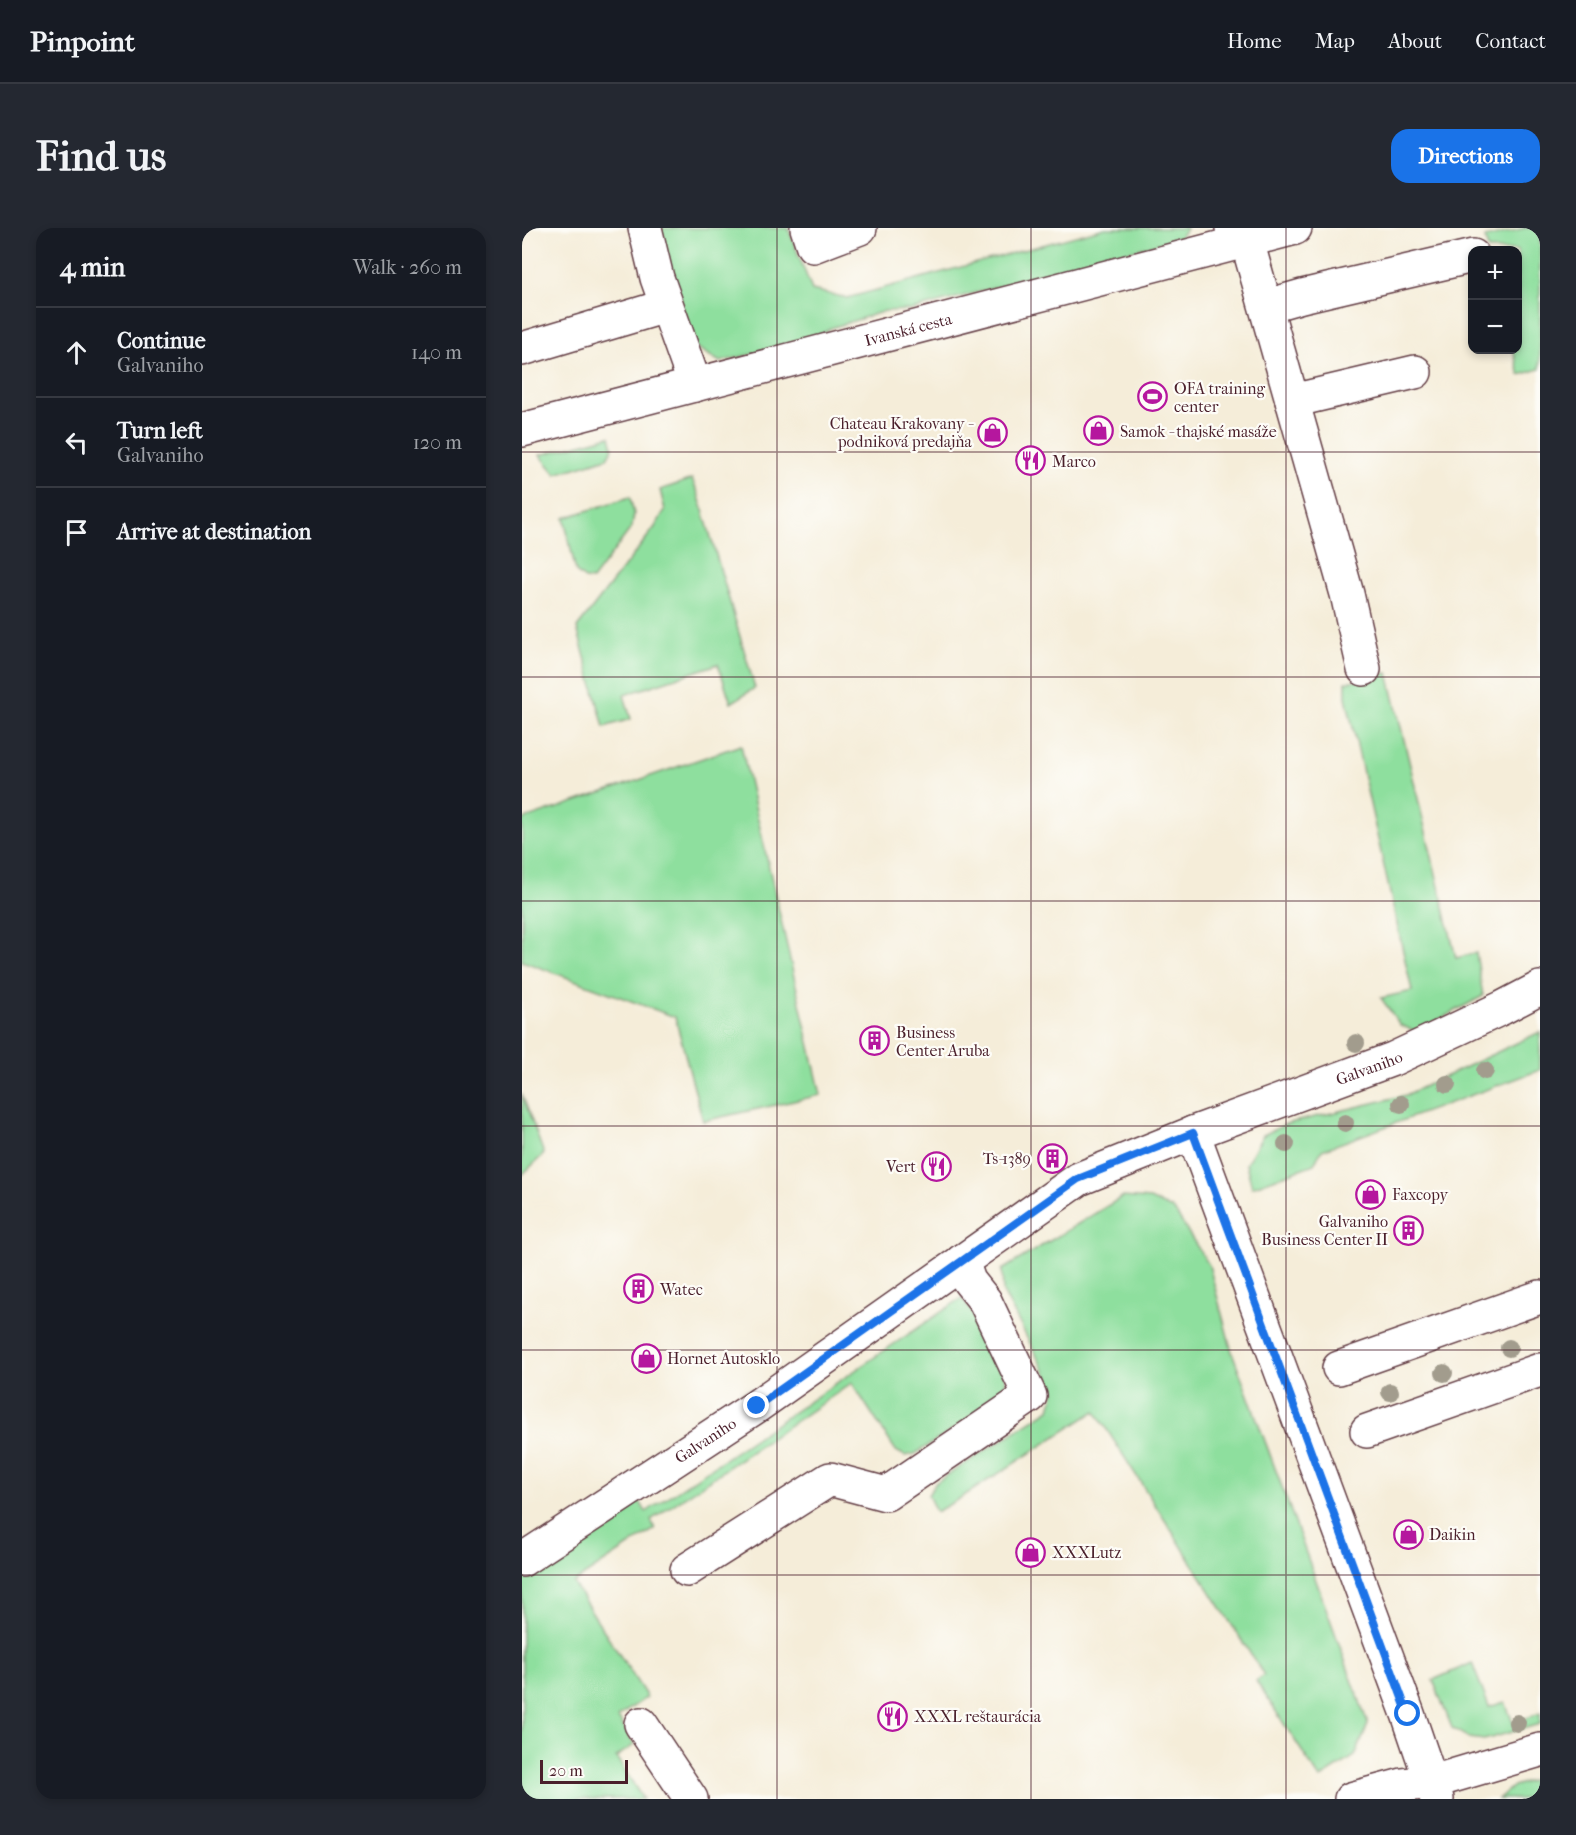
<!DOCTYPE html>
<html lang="en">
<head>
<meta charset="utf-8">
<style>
	:root { --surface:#171b24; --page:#242831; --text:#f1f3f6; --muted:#9ea1a6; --line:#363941; --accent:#1a73e8 }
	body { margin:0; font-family:"IM FELL French Canon",serif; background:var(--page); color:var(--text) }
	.controls { position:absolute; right:18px; top:18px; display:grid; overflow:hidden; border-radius:12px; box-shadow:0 3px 9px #0003 }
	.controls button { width:54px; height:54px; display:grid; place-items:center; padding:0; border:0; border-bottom:2px solid var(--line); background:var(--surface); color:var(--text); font:30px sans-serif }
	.scale { position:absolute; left:18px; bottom:15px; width:88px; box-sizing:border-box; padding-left:6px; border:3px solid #4a1f2b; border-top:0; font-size:16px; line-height:21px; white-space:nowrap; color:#4a1f2b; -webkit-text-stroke:4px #fdfcf7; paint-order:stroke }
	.stop { position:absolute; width:18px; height:18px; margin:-14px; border:4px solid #1a73e8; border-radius:50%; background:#fff }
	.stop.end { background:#1a73e8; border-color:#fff; box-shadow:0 2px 6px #0008 }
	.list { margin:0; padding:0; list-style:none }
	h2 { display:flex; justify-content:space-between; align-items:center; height:78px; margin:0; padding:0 24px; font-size:26px }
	h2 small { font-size:20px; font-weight:400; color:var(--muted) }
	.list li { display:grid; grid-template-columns:39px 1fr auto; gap:18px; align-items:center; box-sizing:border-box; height:90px; padding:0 24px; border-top:2px solid var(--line) }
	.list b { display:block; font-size:22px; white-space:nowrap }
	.list p { margin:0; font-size:20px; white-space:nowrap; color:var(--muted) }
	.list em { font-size:20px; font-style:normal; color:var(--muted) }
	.icon { flex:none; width:33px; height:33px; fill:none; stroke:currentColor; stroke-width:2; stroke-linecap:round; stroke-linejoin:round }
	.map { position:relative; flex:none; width:1018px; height:1571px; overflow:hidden; border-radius:18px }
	header { display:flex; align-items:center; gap:36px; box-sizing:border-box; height:84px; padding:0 30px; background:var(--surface); border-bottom:2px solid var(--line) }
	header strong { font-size:28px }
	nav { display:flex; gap:33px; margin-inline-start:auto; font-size:21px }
	.intro { display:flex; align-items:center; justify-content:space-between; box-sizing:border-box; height:144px; padding:0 36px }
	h1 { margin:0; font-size:42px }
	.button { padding:15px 27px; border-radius:18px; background:var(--accent); color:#fff; font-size:21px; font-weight:700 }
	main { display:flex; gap:36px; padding:0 36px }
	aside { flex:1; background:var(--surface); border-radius:18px; box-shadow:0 3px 9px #0003 }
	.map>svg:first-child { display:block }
	.green { fill:#8edf9e; stroke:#6c7f64; stroke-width:1.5 }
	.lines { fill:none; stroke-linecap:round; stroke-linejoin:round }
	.minor-casing { stroke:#643e45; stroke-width:36 }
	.minor { stroke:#fff; stroke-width:33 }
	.tree { fill:#a29c8d }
	.route { stroke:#1a73e8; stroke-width:8 }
	.grid { fill:none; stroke:#4a1f2b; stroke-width:1.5; stroke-opacity:0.55 }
	.labels { text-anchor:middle; stroke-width:4.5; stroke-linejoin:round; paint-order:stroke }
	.street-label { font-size:16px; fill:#4a1f2b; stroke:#fdfcf7 }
	.poi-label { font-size:16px; fill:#4a1f2b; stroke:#fdfcf7; text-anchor:start }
</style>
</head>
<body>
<header>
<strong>Pinpoint</strong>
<nav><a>Home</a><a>Map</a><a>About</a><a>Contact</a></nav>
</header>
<div class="intro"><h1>Find us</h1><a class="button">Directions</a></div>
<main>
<aside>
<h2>4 min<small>Walk · 260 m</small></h2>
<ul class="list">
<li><svg class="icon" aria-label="ahead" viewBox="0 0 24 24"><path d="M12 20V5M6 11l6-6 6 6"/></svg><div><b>Continue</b><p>Galvaniho</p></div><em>140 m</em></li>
<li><svg class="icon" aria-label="left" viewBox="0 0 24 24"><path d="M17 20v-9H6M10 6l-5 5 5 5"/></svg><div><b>Turn left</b><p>Galvaniho</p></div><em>120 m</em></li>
<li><svg class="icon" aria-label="arrive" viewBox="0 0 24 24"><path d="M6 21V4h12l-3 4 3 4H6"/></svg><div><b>Arrive at destination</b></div></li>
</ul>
</aside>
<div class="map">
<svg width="1018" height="1571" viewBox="0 0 1018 1571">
	<rect width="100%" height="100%" fill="#fdfcf7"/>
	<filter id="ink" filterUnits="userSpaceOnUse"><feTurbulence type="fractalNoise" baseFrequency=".0167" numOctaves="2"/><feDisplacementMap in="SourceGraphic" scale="12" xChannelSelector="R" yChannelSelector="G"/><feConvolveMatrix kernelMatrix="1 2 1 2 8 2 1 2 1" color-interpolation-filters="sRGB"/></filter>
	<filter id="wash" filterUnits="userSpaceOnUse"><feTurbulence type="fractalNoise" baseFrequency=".008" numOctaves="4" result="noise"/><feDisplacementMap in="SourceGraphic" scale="24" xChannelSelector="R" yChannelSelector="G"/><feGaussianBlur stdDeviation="1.35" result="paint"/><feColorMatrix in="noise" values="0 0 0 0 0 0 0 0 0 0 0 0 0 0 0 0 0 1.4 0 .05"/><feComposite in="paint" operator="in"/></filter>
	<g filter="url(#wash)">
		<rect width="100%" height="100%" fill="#f5edd9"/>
		<!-- green -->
		<path class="green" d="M 129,0 L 266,0 L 290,62 L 325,70 L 583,0 L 665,0 L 657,10 L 390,82 L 363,83 L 309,100 L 289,112 L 198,134 L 170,117 Z
			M 1003,0 L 1018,0 L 1018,141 L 998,147 L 991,122 L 996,122 L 996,22 L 966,22 L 963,10 Z
			M 88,208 L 91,220 L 85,230 L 34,246 L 18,227 Z
			M 170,251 L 176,265 L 233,460 L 209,475 L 196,436 L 102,467 L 109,491 L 82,499 L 55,400 L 133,299 L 143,282 L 138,262 Z
			M 108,269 L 112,286 L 110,299 L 70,352 L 63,351 L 54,344 L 42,290 Z
			M 866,445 L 934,730 L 954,725 L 961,768 L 894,804 L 878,797 L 859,770 L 890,763 L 824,469 L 824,454 Z
			M 219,517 L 299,867 L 181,893 L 153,789 L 0,733 L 0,592 Z
			M 1018,804 L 1018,842 L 800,922 L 792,936 L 730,959 L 724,936 L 741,907 L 764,896 L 884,867 Z
			M 0,866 L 22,926 L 0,947 Z
			M 600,969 L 628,971 L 652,982 L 687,1037 L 710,1124 L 763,1267 L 846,1496 L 833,1528 L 798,1551 L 734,1453 L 742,1447 L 573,1183 L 437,1271 L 414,1284 L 406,1267 L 413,1255 L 528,1181 L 533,1163 L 481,1064 L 480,1042 Z
			M 440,1070 C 450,1083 482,1136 483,1150 C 485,1160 482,1165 477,1173 L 393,1226 L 383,1228 L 374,1223 L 330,1155 L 129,1292 L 133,1301 L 51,1355 L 125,1469 L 96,1489 L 112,1517 L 94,1529 L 121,1571 L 0,1571 L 0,1348 L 116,1270 L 124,1284 Z
			M 950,1435 L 967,1479 L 983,1474 L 991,1495 L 1018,1485 L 1018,1496 L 962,1512 L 947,1510 L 930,1500 L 911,1452 Z
			M 1018,1550 L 1018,1571 L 976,1571 L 991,1558 Z"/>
	</g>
	<g filter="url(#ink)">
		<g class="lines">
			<defs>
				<g id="minor">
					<path d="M 123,0 L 135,50 L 173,157"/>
					<path d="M 285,0 L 291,18 L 338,0"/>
					<path d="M 710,0 L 725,13 L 825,366 L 842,441"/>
					<path d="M 745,78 L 780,68 L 951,28"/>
					<path d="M 0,121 L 144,78"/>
					<path d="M 770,173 L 893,144"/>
					<path id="s1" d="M 0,202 L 773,0"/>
					<path d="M 817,1140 L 1018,1069"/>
					<path d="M 845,1203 L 1018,1142"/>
					<path id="s2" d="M 0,1332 L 235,1178 L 557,951 L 671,905"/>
					<path d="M 165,1342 L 308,1251 L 364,1266 L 508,1168 L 463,1073 L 447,1053 L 440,1033"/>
					<path d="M 119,1496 L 169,1571"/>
					<path d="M 829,1571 L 881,1557 L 910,1554 L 1018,1522"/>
					<path id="s3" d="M 915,1571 L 886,1486 L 671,905 L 871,831 L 980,780 L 1018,760"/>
				</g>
			</defs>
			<!-- minor casing -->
			<use href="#minor" class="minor-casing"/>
			<!-- minor -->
			<use href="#minor" class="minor"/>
		</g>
		<!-- trees -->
		<g class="tree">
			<circle cx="834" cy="815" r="9"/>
			<circle cx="963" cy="843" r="9"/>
			<circle cx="925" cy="856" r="9"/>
			<circle cx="879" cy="876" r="9"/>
			<circle cx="823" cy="895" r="9"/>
			<circle cx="764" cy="916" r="9"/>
			<circle cx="987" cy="1120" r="9"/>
			<circle cx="922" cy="1145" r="9"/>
			<circle cx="868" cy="1164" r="9"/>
			<circle cx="995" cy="1495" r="9"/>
		</g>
	</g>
	<g class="lines" filter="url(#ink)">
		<!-- route -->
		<path class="route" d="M 235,1178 L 556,951 L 671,905 L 886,1486"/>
	</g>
	<!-- grid -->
	<path class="grid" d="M 255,0 L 255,1571M 509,0 L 509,1571M 764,0 L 764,1571M 0,224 L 1018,224M 0,449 L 1018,449M 0,673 L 1018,673M 0,898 L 1018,898M 0,1122 L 1018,1122M 0,1347 L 1018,1347"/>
	<!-- icons -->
	<defs>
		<symbol id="stadium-ring" viewBox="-11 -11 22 22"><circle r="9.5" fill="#fdfcf7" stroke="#b5179e" stroke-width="1.5"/><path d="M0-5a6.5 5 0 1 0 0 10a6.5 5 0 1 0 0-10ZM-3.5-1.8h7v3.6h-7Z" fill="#b5179e"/></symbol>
		<symbol id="shop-ring" viewBox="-11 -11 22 22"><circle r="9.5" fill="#fdfcf7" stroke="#b5179e" stroke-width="1.5"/><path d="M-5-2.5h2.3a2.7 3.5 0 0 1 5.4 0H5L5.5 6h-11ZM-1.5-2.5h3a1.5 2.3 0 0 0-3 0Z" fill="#b5179e"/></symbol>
		<symbol id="restaurant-ring" viewBox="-11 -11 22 22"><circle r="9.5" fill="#fdfcf7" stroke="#b5179e" stroke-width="1.5"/><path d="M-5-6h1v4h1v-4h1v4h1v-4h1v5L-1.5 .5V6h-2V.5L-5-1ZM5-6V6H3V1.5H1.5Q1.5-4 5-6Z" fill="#b5179e"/></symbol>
		<symbol id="building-ring" viewBox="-11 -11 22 22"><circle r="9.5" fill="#fdfcf7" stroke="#b5179e" stroke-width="1.5"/><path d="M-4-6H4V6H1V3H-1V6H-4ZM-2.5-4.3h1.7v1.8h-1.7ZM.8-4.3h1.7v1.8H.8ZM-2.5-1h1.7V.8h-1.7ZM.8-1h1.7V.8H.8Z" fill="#b5179e"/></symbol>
	</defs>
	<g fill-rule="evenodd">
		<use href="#stadium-ring" x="614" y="152" width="33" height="33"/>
		<use href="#shop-ring" x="560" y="186" width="33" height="33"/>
		<use href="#shop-ring" x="454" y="188" width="33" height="33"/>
		<use href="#restaurant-ring" x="492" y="216" width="33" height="33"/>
		<use href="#building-ring" x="336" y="796" width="33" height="33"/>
		<use href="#building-ring" x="514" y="914" width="33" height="33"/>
		<use href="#restaurant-ring" x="398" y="922" width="33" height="33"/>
		<use href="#shop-ring" x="832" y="950" width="33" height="33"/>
		<use href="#building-ring" x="870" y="986" width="33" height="33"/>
		<use href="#building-ring" x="100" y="1044" width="33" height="33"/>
		<use href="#shop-ring" x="108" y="1114" width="33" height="33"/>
		<use href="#shop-ring" x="870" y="1290" width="33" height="33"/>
		<use href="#shop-ring" x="492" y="1308" width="33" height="33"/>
		<use href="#restaurant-ring" x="354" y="1472" width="33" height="33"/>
	</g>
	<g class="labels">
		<!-- street labels -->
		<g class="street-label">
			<text dy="6" stroke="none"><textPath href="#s1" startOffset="399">Ivanská cesta</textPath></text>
			<text dy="6" stroke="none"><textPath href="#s3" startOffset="897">Galvaniho</textPath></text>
			<text dy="6" stroke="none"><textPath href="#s2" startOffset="219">Galvaniho</textPath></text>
		</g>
		<!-- poi labels -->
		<g class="poi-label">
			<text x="652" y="166">OFA training<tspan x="652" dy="18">center</tspan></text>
			<text x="450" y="201" text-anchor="end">Chateau Krakovany -<tspan x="450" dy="18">podniková predajňa</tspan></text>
			<text x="598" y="209">Samok - thajské masáže</text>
			<text x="530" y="239">Marco</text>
			<text x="374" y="810">Business<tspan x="374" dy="18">Center Aruba</tspan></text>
			<text x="509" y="936" text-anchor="end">Ts-1389</text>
			<text x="394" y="944" text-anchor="end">Vert</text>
			<text x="870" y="972">Faxcopy</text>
			<text x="866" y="999" text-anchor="end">Galvaniho<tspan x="866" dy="18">Business Center II</tspan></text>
			<text x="138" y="1067">Watec</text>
			<text x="145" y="1136">Hornet Autosklo</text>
			<text x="907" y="1312">Daikin</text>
			<text x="530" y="1330">XXXLutz</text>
			<text x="392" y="1494">XXXL reštaurácia</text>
		</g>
	</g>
</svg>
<div class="controls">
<button>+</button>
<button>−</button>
</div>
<div class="scale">20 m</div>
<div class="stop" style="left:886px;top:1486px"></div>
<div class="stop end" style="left:235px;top:1178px"></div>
</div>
</main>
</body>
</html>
